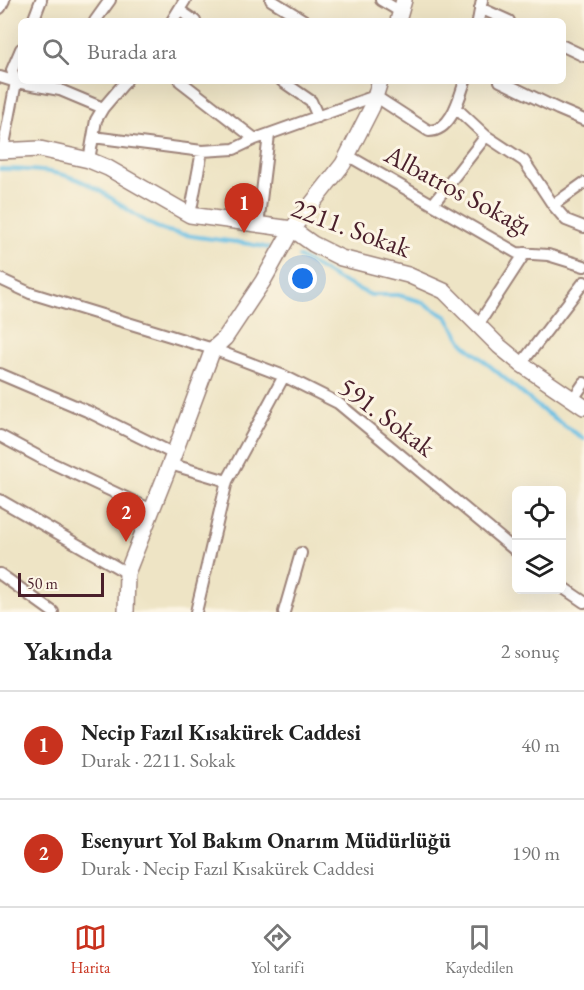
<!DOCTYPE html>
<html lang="tr">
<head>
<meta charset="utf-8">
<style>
	:root { --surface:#fff; --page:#f2f2f2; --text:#222; --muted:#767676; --line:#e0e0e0; --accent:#c8321e }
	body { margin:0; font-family:"EB Garamond",serif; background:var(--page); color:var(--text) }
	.controls { position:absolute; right:18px; bottom:18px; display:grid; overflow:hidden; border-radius:9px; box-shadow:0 6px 24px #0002 }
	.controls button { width:54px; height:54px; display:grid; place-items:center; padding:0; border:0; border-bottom:2px solid var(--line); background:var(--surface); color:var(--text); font:30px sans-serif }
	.scale { position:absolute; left:18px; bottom:15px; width:86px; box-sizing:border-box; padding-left:6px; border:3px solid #4a1f2b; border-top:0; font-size:16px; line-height:21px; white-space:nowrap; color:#4a1f2b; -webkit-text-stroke:4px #fcf5e5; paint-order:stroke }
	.you { position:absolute; left:303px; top:279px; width:21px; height:21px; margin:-15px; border:4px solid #fff; border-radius:50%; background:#1a73e8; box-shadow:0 0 0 9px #1a73e833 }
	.badge { display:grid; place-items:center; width:39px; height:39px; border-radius:50%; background:var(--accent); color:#fff; font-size:20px; font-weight:700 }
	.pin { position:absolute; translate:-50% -50px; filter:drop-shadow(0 2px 3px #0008) }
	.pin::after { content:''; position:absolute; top:32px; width:21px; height:18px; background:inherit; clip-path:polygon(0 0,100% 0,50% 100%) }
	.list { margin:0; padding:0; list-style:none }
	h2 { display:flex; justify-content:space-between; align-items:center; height:78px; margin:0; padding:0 24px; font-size:26px }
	h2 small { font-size:20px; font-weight:400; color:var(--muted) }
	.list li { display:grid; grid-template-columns:39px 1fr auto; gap:18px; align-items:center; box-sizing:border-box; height:108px; padding:0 24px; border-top:2px solid var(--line) }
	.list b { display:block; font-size:22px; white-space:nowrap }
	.list p { margin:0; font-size:20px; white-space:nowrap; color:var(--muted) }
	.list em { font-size:20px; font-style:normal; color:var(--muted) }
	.icon { flex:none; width:33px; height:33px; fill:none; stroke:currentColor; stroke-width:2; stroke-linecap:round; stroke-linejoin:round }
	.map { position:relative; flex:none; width:584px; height:612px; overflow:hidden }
	.search { position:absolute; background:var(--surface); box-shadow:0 6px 24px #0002; left:18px; right:18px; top:18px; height:66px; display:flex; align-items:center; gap:15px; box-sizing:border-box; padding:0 21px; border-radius:9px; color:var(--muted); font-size:22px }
	.sheet { height:294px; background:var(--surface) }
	nav { display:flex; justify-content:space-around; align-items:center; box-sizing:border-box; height:84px; border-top:2px solid var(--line); background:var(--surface); font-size:16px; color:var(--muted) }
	nav a { display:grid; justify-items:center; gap:3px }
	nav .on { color:var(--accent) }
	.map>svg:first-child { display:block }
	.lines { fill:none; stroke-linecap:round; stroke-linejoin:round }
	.stream { stroke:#67bfe4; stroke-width:4 }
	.street-casing { stroke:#9c8278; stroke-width:14 }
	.secondary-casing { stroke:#9c8278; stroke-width:18 }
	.street { stroke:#fff; stroke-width:10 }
	.secondary { stroke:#fff; stroke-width:15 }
	.labels { text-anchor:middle; stroke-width:6; stroke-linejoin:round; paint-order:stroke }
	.street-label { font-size:27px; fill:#4a1f2b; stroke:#fcf5e5 }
</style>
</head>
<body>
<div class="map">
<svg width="584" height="612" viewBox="0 0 584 612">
	<rect width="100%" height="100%" fill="#fcf5e5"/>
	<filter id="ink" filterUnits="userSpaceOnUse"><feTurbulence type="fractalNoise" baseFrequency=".0167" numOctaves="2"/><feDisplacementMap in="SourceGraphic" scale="12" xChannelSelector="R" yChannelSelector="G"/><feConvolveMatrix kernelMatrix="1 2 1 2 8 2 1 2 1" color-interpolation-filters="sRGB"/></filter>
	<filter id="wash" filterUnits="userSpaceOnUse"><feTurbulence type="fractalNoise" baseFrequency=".008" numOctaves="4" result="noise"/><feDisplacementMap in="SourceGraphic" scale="24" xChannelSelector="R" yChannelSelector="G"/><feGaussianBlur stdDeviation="1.35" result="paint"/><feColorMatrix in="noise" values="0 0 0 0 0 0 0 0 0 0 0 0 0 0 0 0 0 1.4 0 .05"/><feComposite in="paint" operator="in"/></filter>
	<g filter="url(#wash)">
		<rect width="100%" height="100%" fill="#eee4c5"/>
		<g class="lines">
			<!-- stream -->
			<path class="stream" d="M 0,169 C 36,170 65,170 97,189 C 118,201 141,222 164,230 C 198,240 234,239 268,248
				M 299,257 L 337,279 L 371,295 L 398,295 L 420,301 L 447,317 L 464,344 L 541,409 L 584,439"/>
		</g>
	</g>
	<g filter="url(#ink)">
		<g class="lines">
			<defs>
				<path id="street" d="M 271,0 L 305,21
					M 381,0 L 401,12
					M 0,8 L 4,0
					M 480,8 L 509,21
					M 179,10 L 195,21
					M 33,21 L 41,0
					M 95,21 L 110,0
					M 172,21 L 185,0
					M 478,21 L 482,0
					M 563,46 L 584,56
					M 0,77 L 16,82 L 60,90 L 103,108
					M 180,81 L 255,139
					M 282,81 L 311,101 L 318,117
					M 500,81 L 558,109 L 584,120
					M 456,108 L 486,136
					M 93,137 L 202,151 L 234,149 L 255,139 L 375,96 L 429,131 C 451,131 459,99 465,81
					M 3,150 L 16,82 L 12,70 L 21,49
					M 347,155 L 517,253 L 548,255 L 584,266
					M 89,160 L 96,120 L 103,108 L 126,81
					M 433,204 L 486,136 L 524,161 L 553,205 L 566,220 L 584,227
					M 553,205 L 584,183
					M 190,215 L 202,151
					M 258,225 L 269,135
					M 0,279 L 30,293 L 213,349 L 284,376 L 338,403 L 516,551
					M 478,325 L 525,253
					M 521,364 L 584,282
					M 0,374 L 87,411 L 174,454
					M 573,399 L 584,383
					M 0,436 L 43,459 L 152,510
					M 170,464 L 227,481
					M 0,500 L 127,573
					M 0,574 L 53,612
					M 562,587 L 584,602
					M 196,612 L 227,481 L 284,376
					M 284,612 L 301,553"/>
				<path id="secondary" d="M 398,21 L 404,0
					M 0,151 L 40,149 L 89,160 L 108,168 L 190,215 L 292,229 L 313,244 L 341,258 L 408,275 L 444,291 L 499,346 L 521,364 L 584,407
					M 126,612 L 127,573 L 174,454 L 213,349 L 225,338 L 263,281 L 292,229 L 343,164 L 372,107 L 380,81"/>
			</defs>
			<!-- street casing -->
			<use href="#street" class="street-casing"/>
			<!-- secondary casing -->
			<use href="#secondary" class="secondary-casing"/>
			<!-- street -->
			<use href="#street" class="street"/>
			<!-- secondary -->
			<use href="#secondary" class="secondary"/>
		</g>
	</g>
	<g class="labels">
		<!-- street labels -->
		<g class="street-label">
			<text transform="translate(458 190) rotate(28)" y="9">Albatros Sokağı</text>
			<text transform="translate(351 228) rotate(20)" y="9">2211. Sokak</text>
			<text transform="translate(387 417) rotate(37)" y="9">591. Sokak</text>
		</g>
	</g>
</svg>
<div class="controls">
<button><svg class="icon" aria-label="locate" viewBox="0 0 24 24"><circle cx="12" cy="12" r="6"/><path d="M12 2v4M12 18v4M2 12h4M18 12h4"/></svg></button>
<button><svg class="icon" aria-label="layers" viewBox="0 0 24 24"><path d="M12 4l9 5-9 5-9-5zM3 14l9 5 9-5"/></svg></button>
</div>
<div class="scale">50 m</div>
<div class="you"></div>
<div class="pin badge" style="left:244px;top:233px">1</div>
<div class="pin badge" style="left:126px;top:542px">2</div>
<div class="search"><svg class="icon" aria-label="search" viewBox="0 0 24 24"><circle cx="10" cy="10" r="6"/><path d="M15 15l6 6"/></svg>Burada ara</div>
</div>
<section class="sheet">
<h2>Yakında<small>2 sonuç</small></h2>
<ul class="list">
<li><span class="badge">1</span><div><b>Necip Fazıl Kısakürek Caddesi</b><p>Durak · 2211. Sokak</p></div><em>40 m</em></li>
<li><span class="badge">2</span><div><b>Esenyurt Yol Bakım Onarım Müdürlüğü</b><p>Durak · Necip Fazıl Kısakürek Caddesi</p></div><em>190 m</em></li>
</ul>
</section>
<nav>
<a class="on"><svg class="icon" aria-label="map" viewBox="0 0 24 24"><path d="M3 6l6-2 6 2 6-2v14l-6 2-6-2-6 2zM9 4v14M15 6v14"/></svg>Harita</a>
<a><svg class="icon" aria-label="directions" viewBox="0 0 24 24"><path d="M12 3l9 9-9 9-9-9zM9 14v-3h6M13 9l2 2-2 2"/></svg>Yol tarifi</a>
<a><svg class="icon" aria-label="saved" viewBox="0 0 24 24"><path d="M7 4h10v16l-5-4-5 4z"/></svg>Kaydedilen</a>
</nav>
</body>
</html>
